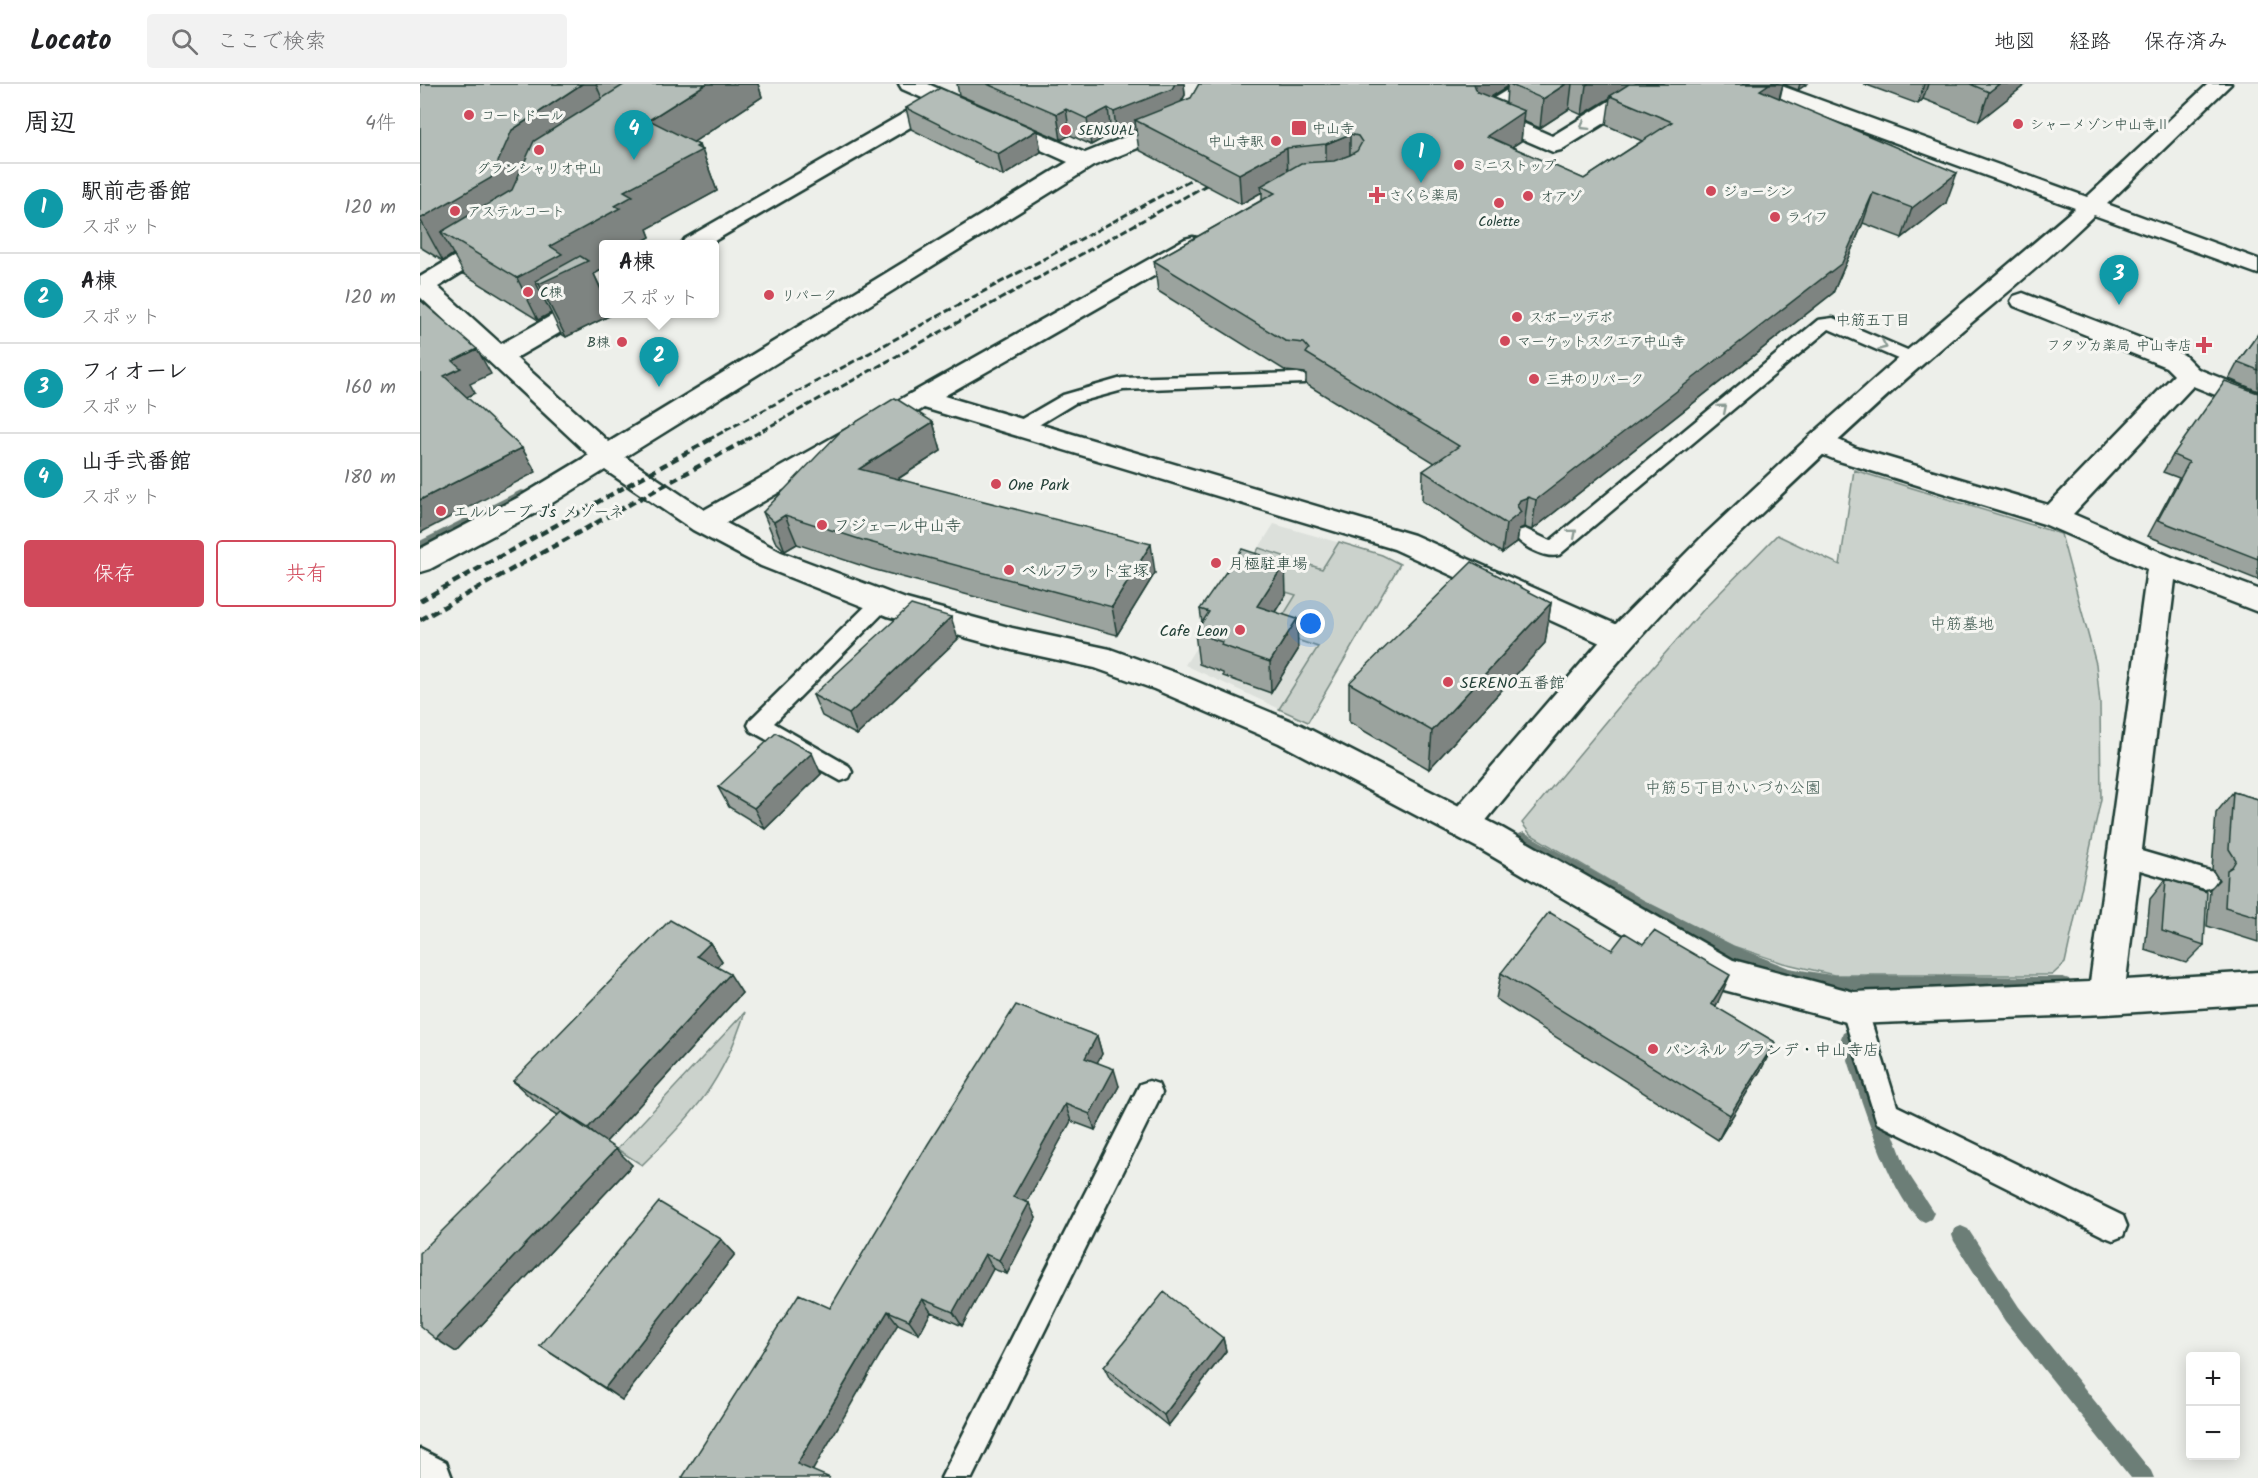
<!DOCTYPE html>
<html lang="ja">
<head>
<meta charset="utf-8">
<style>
	:root { --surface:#fff; --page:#f2f2f2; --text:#202124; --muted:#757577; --line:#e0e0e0; --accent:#d1495b }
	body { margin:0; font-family:Kalam,"Klee One",sans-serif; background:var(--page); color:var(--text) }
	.controls { position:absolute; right:18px; bottom:18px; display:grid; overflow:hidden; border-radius:6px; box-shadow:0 3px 15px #0003 }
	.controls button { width:54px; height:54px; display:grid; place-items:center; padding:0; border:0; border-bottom:2px solid var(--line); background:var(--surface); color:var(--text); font:30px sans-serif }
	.you { position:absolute; left:891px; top:540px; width:21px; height:21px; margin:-15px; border:4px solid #fff; border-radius:50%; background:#1a73e8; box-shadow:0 0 0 9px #1a73e833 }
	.badge { display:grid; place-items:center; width:39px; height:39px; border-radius:50%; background:var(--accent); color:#fff; font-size:20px; font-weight:700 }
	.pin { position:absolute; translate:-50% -50px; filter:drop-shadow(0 2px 3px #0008) }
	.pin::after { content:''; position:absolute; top:32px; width:21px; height:18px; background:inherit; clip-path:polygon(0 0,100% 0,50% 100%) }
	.popup { position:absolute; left:179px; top:156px; width:120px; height:78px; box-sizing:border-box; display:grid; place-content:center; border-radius:6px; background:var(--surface); filter:drop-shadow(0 2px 4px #0005); font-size:20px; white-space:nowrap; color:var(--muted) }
	.popup b { font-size:22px; color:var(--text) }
	.popup::after { content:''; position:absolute; left:50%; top:100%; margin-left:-12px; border:12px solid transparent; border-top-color:var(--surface) }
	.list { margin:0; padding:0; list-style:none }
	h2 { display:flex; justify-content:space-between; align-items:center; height:78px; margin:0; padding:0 24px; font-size:26px }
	h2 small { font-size:20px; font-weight:400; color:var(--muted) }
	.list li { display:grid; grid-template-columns:39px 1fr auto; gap:18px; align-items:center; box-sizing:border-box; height:90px; padding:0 24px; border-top:2px solid var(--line) }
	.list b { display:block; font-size:22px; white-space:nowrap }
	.list p { margin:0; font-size:20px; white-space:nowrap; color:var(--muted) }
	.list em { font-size:20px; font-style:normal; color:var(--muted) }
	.actions { display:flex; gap:12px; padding:18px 24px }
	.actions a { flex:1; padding:14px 0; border:2px solid var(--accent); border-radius:6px; text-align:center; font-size:21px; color:var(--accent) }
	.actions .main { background:var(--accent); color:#fff }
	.icon { flex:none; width:33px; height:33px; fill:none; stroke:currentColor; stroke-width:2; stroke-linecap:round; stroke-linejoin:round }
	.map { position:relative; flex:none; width:1838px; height:1394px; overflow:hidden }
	header { display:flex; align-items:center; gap:36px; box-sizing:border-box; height:84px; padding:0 30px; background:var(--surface); border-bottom:2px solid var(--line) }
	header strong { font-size:28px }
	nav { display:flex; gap:33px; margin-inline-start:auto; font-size:21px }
	.search { width:420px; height:54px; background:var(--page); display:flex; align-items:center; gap:15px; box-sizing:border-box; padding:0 21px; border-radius:6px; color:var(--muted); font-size:22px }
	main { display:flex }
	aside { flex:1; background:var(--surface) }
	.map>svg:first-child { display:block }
	.built { fill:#dce0db }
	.green { fill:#cbd2cc; stroke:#758880; stroke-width:1.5 }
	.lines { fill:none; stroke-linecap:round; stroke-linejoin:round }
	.stream { fill:#6c7e77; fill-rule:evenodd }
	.lane-casing { stroke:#1f3d34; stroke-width:5 }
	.street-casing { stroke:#1f3d34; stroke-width:5 }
	.secondary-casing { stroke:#1f3d34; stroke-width:5 }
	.lane { fill:#f6f6f2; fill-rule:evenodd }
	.street { fill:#f6f6f2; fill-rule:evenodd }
	.secondary { fill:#f6f6f2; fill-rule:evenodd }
	.rail-far1 { stroke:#1f3d34; stroke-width:3; stroke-dasharray:7 3; stroke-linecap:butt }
	.rail { stroke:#1f3d34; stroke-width:4.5; stroke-dasharray:8 4.5; stroke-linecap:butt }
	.wall { fill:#9ba39e; stroke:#1f3d34; stroke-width:1.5; fill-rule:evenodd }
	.shaded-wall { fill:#7e8481; stroke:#1f3d34; stroke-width:1.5 }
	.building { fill:#b4bdb8; stroke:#1f3d34; stroke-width:1.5 }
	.oneway { stroke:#8a9a93 }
	.poi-dot { fill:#d1495b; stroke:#f6f6f2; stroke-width:2 }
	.labels { text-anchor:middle; stroke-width:6; stroke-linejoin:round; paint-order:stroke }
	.far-poi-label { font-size:14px; fill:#1f3d34; stroke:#f6f6f2; text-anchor:start }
	.far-neighbourhood-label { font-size:15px; fill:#1f3d34; stroke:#f6f6f2 }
	.poi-label { font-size:16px; fill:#1f3d34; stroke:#f6f6f2; text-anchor:start }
	.park-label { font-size:16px; fill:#415b52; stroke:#f6f6f2 }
</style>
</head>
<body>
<header>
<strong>Locato</strong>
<div class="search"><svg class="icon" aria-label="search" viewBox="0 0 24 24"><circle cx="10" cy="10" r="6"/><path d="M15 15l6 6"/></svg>ここで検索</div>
<nav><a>地図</a><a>経路</a><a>保存済み</a></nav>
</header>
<main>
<aside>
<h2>周辺<small>4件</small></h2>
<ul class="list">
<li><span class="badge" style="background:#0f9aa8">1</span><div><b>駅前壱番館</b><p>スポット</p></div><em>120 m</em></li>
<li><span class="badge" style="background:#0f9aa8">2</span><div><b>A棟</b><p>スポット</p></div><em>120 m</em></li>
<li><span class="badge" style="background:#0f9aa8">3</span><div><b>フィオーレ</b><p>スポット</p></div><em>160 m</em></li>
<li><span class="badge" style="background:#0f9aa8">4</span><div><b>山手弐番館</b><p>スポット</p></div><em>180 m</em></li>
</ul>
<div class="actions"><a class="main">保存</a><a>共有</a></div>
</aside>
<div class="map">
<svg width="1838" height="1394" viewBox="0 0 1838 1394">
	<rect width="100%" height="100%" fill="#edefea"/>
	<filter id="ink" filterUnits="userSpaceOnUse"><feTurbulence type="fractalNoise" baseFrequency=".0167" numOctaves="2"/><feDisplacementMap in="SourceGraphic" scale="12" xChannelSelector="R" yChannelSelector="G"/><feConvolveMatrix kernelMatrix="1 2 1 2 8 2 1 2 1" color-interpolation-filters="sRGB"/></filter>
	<g filter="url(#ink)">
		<!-- built -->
		<path class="built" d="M 854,440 L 962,471 L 980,480 L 888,638 L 765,581 Z"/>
		<!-- green -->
		<path class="green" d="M 1434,386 L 1641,450 L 1676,580 L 1680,619 L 1681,715 L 1645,879 L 1632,891 L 1414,891 L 1363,879 L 1313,862 L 1222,816 L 1110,750 L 1102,739 L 1212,607 L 1284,525 L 1357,451 L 1420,481 Z
			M 919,458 L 962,471 L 980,480 L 888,638 L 859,625 L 898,563 L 853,548 L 876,511 L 820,494 L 839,464 L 902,485 Z
			M 325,928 C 303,998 274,1030 222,1081 L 197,1065 Z"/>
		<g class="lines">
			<!-- stream -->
			<path class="stream" d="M 101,406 L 106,407 L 107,410 L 106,413 L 0,468 L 0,457 Z
				M 1104,748 L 1223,816 L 1316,863 L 1369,884 L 1411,891 L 1643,893 L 1649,895 L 1651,900 L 1649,905 L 1643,907 L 1411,905 L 1368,898 L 1304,873 L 1211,826 L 1099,758 L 1096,754 L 1099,750 Z
				M 1429,946 L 1435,949 L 1437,954 L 1488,1089 L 1514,1129 L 1511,1135 L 1505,1138 C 1472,1125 1433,990 1421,954 L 1423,949 Z
				M 1541,1142 L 1548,1145 L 1599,1223 L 1731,1387 L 1734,1394 L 1711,1394 L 1585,1237 L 1534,1157 L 1532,1151 L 1534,1145 Z"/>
			<defs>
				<path id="lane" d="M 1413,234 L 1499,271 L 1502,275 L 1499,279 L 1487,279 L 1409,245 L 1139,471 C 1127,475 1102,463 1095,452 L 1098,447 L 1105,445 L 1130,457 L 1398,236 Z
					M 878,289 L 884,291 L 887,295 L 884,299 L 703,306 L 655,319 L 607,348 L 593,348 L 591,344 L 593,340 L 643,311 L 702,294 Z
					M 463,510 L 470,512 L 473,517 L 470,522 L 354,639 L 429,682 L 432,688 L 429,694 L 421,697 L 331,647 L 328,641 L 331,635 L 456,512 Z
					M 1704,762 L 1793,788 L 1797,795 L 1793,802 L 1785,805 L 1696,779 L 1692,772 L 1696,765 Z
					M 1434,913 L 1443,916 L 1447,924 L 1477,1022 L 1703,1132 L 1707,1142 L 1703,1152 L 1693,1156 L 1683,1152 L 1457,1039 L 1421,924 L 1425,916 Z
					M 729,997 L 738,1000 L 742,1009 L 552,1394 L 521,1394 L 720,1000 Z"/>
				<path id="street" d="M 479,0 L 508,0 L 665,69 L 752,34 L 760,32 L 768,34 L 771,39 L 768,44 L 673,82 L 205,373 L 284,426 L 765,155 L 773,153 L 781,155 L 785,160 L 781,165 L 524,312 L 994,451 L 1211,547 L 1215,555 L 1211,563 L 1200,566 L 1189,563 L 974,465 L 504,324 L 306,439 L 361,468 L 486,515 L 592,544 L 690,565 L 756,589 L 881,641 L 1082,744 L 1313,876 L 1434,908 L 1670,898 L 1727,485 L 1624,440 L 1416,376 L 1389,365 L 1385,359 L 1389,353 C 1406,348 1420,357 1436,364 L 1628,421 L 1754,291 L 1746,283 L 1594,222 L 1591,217 L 1594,212 L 1603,209 L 1764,271 L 1778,285 L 1838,309 L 1838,328 L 1773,302 L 1653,430 L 1752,473 L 1838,505 L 1838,528 L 1755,496 L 1706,896 L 1838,888 L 1838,920 L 1686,930 L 1434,940 L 1304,906 L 1291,901 L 1058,764 L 859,659 L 734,605 L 675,584 L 592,566 L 467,532 L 341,482 L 273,446 L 185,386 L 121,426 L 10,485 L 0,488 L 0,465 L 101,412 L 169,371 L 0,213 L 0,193 L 70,151 L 78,149 L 86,151 L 90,156 L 86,161 L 18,203 L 81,260 L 175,207 L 184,205 L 184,223 L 96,274 L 189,358 L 648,78 L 525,23 L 289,160 L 261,160 L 265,155 L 507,16 L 482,5 Z
					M 1097,0 L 1123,0 L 1120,5 L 1080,29 L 1132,52 L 1217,0 L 1243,0 L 1240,5 L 1141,66 L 1133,68 L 1056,35 L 1053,30 L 1056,25 Z
					M 0,1365 L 26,1378 L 32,1394 L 0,1394 Z"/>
				<path id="secondary" d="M 1325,0 L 1356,0 L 1667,113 L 1788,0 L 1811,0 L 1687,120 L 1838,175 L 1838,190 L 1674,131 C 1620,184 1560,230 1503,280 C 1434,340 1369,403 1303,466 C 1213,554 1135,653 1055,750 L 1043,754 L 1031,750 L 1026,740 L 1031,730 L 1189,547 L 1281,454 L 1389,353 L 1484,269 L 1655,124 L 1328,5 Z"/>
			</defs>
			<!-- lane casing -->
			<use href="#lane" class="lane-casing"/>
			<!-- street casing -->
			<use href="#street" class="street-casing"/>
			<!-- secondary casing -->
			<use href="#secondary" class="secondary-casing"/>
			<!-- lane -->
			<use href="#lane" class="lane"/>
			<!-- street -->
			<use href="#street" class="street"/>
			<!-- secondary -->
			<use href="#secondary" class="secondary"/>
			<!-- rail-far1 -->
			<path class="rail-far1" d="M 288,356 L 787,87
				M 325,356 L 801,93"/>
			<!-- rail -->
			<path class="rail" d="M 0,517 L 291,355
				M 0,536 L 328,355"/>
		</g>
		<!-- wall -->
		<path class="wall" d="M 0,0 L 338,0 L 342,13 L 273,58 L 279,61 L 280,65 L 282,66 L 297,107 L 227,145 L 230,153 L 218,160 L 183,160 L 183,185 L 174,190 L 193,230 L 146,253 L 141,250 L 131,229 L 118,236 L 44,190 L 33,170 L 23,177 L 0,163 Z
			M 537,0 L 764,0 L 765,11 L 762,17 L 771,14 L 779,0 L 1387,0 L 1378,6 L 1363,0 L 1360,14 L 1526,119 L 1482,154 L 1443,139 L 1413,209 L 1112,446 L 1104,443 L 1099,445 L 1097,458 L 1082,469 L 1002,417 L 1003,387 L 1015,379 L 886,300 L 886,291 L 885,289 L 866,287 L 738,207 L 734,177 L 842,116 L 842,108 L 821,120 L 719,66 L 716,46 L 697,53 L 691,50 L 671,61 L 650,51 L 641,56 L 539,11 ZM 1087,3 L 1086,19 L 1071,13 ZM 1190,14 L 1186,41 L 1222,57 L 1164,95 L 1092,63 L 1101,57 L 1103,37 L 1120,44 L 1149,25 L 1162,31 Z
			M 1444,0 L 1606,0 L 1559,37 L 1503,15 L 1498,20 Z
			M 486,24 L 617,46 L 621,68 L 583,92 L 491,45 Z
			M 1838,250 L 1838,307 L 1809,295 L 1818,278 Z
			M 1838,309 L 1838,496 L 1728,452 L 1759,394 L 1743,388 L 1753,371 Z
			M 513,338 L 521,367 L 478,395 L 735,489 L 697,551 L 452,485 L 377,460 L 365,467 L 355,457 L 343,428 Z
			M 866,510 L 855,528 L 878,566 L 851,609 L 803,592 L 803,589 L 779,580 L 775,549 L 782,539 L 780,525 Z
			M 1131,519 L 1125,559 L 1009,685 L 929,638 L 929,599 Z
			M 538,555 L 437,651 L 402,632 L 393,611 Z
			M 401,690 L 345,745 L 309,723 L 298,703 Z
			M 1813,708 L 1838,715 L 1838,858 L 1787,842 L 1790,805 L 1799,796 L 1792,785 L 1796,729 Z
			M 1746,795 L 1784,861 L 1766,879 L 1725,866 L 1730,815 Z
			M 290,859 L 302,877 L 297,883 L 322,909 L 186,1058 L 212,1081 L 36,1268 L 138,1031 L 111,1014 L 93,997 Z
			M 1192,866 L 1298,918 L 1295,923 L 1355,958 L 1342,984 L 1298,1056 L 1076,915 L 1081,889 Z
			M 677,952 L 682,970 L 677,978 L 699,1002 L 675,1046 L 651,1037 L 606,1118 L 616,1134 L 587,1190 L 573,1185 L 542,1242 L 511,1228 L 499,1250 L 478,1240 L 262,1394 L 410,1224 Z
			M 301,1155 L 315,1170 L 202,1316 L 120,1262 Z
			M 803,1254 L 806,1267 L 748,1342 L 690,1295 L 684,1283 Z"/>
		<!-- shaded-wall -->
		<path class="shaded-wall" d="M 162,0 L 176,0 L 190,34 L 91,135 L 21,148 L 33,170 L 23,177 L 0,135 L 92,46 Z
			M 286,0 L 338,0 L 342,13 L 245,77 L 229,36 Z
			M 755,0 L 764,0 L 765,11 L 754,30 L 715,36 L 716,46 L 697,53 L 694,28 Z
			M 1053,0 L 1088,0 L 1087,3 L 1055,23 Z
			M 1146,0 L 1152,0 L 1149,25 L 1120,44 L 1123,15 Z
			M 1169,0 L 1213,0 L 1190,12 L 1190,14 L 1162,31 L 1166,1 Z
			M 1349,0 L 1363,0 L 1358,18 L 1340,6 Z
			M 1380,0 L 1387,0 L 1378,6 Z
			M 1504,0 L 1508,0 L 1503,15 L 1498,20 Z
			M 1579,0 L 1606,0 L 1559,37 L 1569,8 Z
			M 688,24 L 691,50 L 671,61 L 667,35 Z
			M 646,25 L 650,51 L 641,56 L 637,30 Z
			M 1104,27 L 1101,57 L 1064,81 L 1067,52 Z
			M 617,46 L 621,68 L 583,92 L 578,70 Z
			M 930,50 L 930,80 L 906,90 L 906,60 Z
			M 279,61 L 281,66 L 282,66 L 297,107 L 227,145 L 230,153 L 218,160 L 183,160 L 183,185 L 174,190 L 183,210 L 183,230 L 193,230 L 146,253 L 119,200 L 115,197 L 131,229 L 118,236 L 97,194 L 130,162 L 195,122 L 204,107 Z
			M 867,64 L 868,94 L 841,102 L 842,108 L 821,120 L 819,90 Z
			M 1537,89 L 1526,119 L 1482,154 L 1492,124 Z
			M 1453,109 L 1443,139 L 1413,209 L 1112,446 L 1116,416 Z
			M 57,265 L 71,290 L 50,300 L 55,309 L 39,317 L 24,292 L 33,277 Z
			M 513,338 L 521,367 L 448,414 L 439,385 Z
			M 102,364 L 116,388 L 0,449 L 0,416 Z
			M 1108,413 L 1104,443 L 1099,445 L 1097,458 L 1082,469 L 1086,440 L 1100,416 Z
			M 365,431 L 377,460 L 365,467 L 354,438 Z
			M 731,460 L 735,489 L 697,551 L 692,523 Z
			M 865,479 L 866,510 L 839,553 L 837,522 Z
			M 1131,519 L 1125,559 L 1009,685 L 1012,647 Z
			M 531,533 L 538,555 L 437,651 L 429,630 Z
			M 877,535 L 878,566 L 851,609 L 850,578 Z
			M 392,669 L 401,690 L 345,745 L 334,724 Z
			M 290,859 L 302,877 L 290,891 L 277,872 Z
			M 310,890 L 322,909 L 184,1060 L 168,1044 Z
			M 1310,891 L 1298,918 L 1280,947 L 1291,920 Z
			M 677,952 L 682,970 L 670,991 L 665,974 Z
			M 1355,958 L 1342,984 L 1298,1056 L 1310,1031 Z
			M 694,985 L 699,1002 L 675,1046 L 670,1030 Z
			M 645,1020 L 651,1037 L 601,1128 L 593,1113 Z
			M 196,1065 L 212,1081 L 36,1268 L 16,1255 Z
			M 609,1119 L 616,1134 L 587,1190 L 579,1176 Z
			M 301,1155 L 315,1170 L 202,1316 L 185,1304 Z
			M 565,1170 L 573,1185 L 542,1242 L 533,1228 Z
			M 502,1215 L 511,1228 L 499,1250 L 489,1236 Z
			M 468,1227 L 478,1240 L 390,1391 L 377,1380 Z
			M 803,1254 L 806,1267 L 748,1342 L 744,1331 Z"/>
		<!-- building -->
		<path class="building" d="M 0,0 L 162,0 L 92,46 L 71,94 L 0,135 Z
			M 205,0 L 286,0 L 229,36 L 279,61 L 276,63 L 282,66 L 204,107 L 213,112 L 195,122 L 200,124 L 130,162 L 142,170 L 97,194 L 21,148 L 92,106 L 114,57 Z
			M 567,0 L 755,0 L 752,5 L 694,28 L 688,24 L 667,35 L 646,25 L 637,30 Z
			M 779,0 L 1054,0 L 1057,8 L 1104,27 L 1067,52 L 1164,95 L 1252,38 L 1190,12 L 1209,0 L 1349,0 L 1340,6 L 1537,89 L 1492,124 L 1453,109 L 1422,179 L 1116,416 L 1108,413 L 1100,416 L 1097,422 L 1101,428 L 1086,440 L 1003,387 L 1039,362 L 886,269 L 889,265 L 884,259 L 865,257 L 734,177 L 855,109 L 841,102 L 881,79 L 914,77 L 930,71 L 937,67 L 942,58 L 938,52 L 930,50 L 906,60 L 867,64 L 819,90 L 715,36 L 771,14 Z
			M 1089,0 L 1146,0 L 1123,15 Z
			M 1550,0 L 1579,0 L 1569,8 Z
			M 520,4 L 617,46 L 578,70 L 486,24 Z
			M 160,172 L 168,177 L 119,200 L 115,197 Z
			M 0,216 L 57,265 L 33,277 L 41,284 L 24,292 L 102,364 L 0,416 Z
			M 1838,250 L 1838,286 L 1818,278 Z
			M 1805,297 L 1838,309 L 1838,475 L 1738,436 L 1769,378 L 1753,371 Z
			M 475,314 L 513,338 L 439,385 L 731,460 L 692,523 L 442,456 L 365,431 L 354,438 L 343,428 L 420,348 Z
			M 822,465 L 865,479 L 837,522 L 877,535 L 850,578 L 801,561 L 802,558 L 775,549 L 789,528 L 780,525 Z
			M 1052,478 L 1131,519 L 1012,647 L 929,599 Z
			M 491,521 L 531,533 L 429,630 L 393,611 Z
			M 356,649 L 392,669 L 334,724 L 298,703 Z
			M 1813,708 L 1838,715 L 1838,833 L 1805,823 L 1807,786 L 1812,783 L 1816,776 L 1809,765 Z
			M 1746,795 L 1787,808 L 1784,861 L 1742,847 Z
			M 1129,828 L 1192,866 L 1205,849 L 1223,860 L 1234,847 L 1310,891 L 1291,920 L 1355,958 L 1310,1031 L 1081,889 Z
			M 250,836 L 290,859 L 277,872 L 310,890 L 168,1044 L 93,997 Z
			M 596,921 L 677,952 L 665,974 L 694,985 L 670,1030 L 645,1020 L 593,1113 L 609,1119 L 579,1176 L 565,1170 L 533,1228 L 502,1215 L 489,1236 L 468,1227 L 377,1380 L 410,1394 L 262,1394 L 379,1210 L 410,1224 L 508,1060 Z
			M 141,1028 L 196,1065 L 16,1255 L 0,1242 L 0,1169 Z
			M 239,1118 L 301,1155 L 185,1304 L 120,1262 Z
			M 744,1208 L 803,1254 L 744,1331 L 684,1283 Z"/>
		<!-- one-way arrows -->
		<defs><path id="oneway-chevron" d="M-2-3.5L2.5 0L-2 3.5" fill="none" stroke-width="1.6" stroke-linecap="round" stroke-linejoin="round" transform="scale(1.5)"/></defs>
		<g class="oneway">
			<use href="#oneway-chevron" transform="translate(1164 42) rotate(148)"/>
			<use href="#oneway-chevron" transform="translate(1463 262) rotate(24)"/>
			<use href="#oneway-chevron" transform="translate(1303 324) rotate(-40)"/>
			<use href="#oneway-chevron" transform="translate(1153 449) rotate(-40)"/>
		</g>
	</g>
	<!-- markers -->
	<g class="poi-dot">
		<circle cx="49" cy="31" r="6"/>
		<circle cx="1598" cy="40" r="6"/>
		<rect x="871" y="36" width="16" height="16" rx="3"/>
		<circle cx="646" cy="46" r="6"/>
		<circle cx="856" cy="57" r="6"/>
		<circle cx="119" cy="66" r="6"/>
		<circle cx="1039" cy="81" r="6"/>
		<circle cx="1291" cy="107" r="6"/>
		<path d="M954 102h6v6h6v6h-6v6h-6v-6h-6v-6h6z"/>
		<circle cx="1108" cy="112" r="6"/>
		<circle cx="1079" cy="119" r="6"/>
		<circle cx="35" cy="127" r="6"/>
		<circle cx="1355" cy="133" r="6"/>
		<circle cx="108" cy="208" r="6"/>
		<circle cx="349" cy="211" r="6"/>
		<circle cx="1097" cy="233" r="6"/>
		<circle cx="1085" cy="257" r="6"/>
		<circle cx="202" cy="258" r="6"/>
		<path d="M1781 252h6v6h6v6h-6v6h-6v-6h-6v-6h6z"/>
		<circle cx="1114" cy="295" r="6"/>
		<circle cx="576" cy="400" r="6"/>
		<circle cx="21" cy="427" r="6"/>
		<circle cx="402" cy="441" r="6"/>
		<circle cx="796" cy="479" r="6"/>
		<circle cx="589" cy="486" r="6"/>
		<circle cx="820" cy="546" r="6"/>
		<circle cx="1028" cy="598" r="6"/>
		<circle cx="1233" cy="965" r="6"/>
	</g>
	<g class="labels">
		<!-- far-poi labels -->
		<g class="far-poi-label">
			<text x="61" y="36">コートドール</text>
			<text x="1610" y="45">シャーメゾン中山寺Ⅱ</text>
			<text x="892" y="49">中山寺</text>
			<text x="658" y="51">SENSUAL</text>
			<text x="844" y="62" text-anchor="end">中山寺駅</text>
			<text x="1051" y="86">ミニストップ</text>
			<text x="119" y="89" text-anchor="middle">グランシャリオ中山</text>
			<text x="1303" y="112">ジョーシン</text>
			<text x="969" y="116">さくら薬局</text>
			<text x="1120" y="117">オアゾ</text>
			<text x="47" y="132">アステルコート</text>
			<text x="1367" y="138">ライフ</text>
			<text x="1079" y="142" text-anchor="middle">Colette</text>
			<text x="120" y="213">C棟</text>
			<text x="361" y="216">リパーク</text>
			<text x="1109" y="238">スポーツデポ</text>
			<text x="1097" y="262">マーケットスクエア中山寺</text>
			<text x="190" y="263" text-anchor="end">B棟</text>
			<text x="1772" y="266" text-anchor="end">フタツカ薬局 中山寺店</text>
			<text x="1126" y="300">三井のリパーク</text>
		</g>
		<!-- far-neighbourhood labels -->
		<g class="far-neighbourhood-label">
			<text x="1453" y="241">中筋五丁目</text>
		</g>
		<!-- poi labels -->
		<g class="poi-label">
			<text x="588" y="406">One Park</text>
			<text x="33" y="433">エルレーブ J's メゾーネ</text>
			<text x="414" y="447">フジェール中山寺</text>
			<text x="808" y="485">月極駐車場</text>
			<text x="601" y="492">ベルフラット宝塚</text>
			<text x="808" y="552" text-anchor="end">Cafe Leon</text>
			<text x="1040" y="604">SERENO五番館</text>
			<text x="1245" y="971">パンネル グランデ・中山寺店</text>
		</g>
		<!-- park labels -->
		<g class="park-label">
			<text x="1542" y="545">中筋墓地</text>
			<text x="1313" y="709">中筋５丁目かいづか公園</text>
		</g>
	</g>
</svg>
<div class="controls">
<button>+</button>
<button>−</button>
</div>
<div class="you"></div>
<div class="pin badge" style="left:1001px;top:99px;background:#0f9aa8">1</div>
<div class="pin badge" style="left:239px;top:303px;background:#0f9aa8">2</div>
<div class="popup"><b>A棟</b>スポット</div>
<div class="pin badge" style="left:1699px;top:221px;background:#0f9aa8">3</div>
<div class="pin badge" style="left:214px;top:76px;background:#0f9aa8">4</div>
</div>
</main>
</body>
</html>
